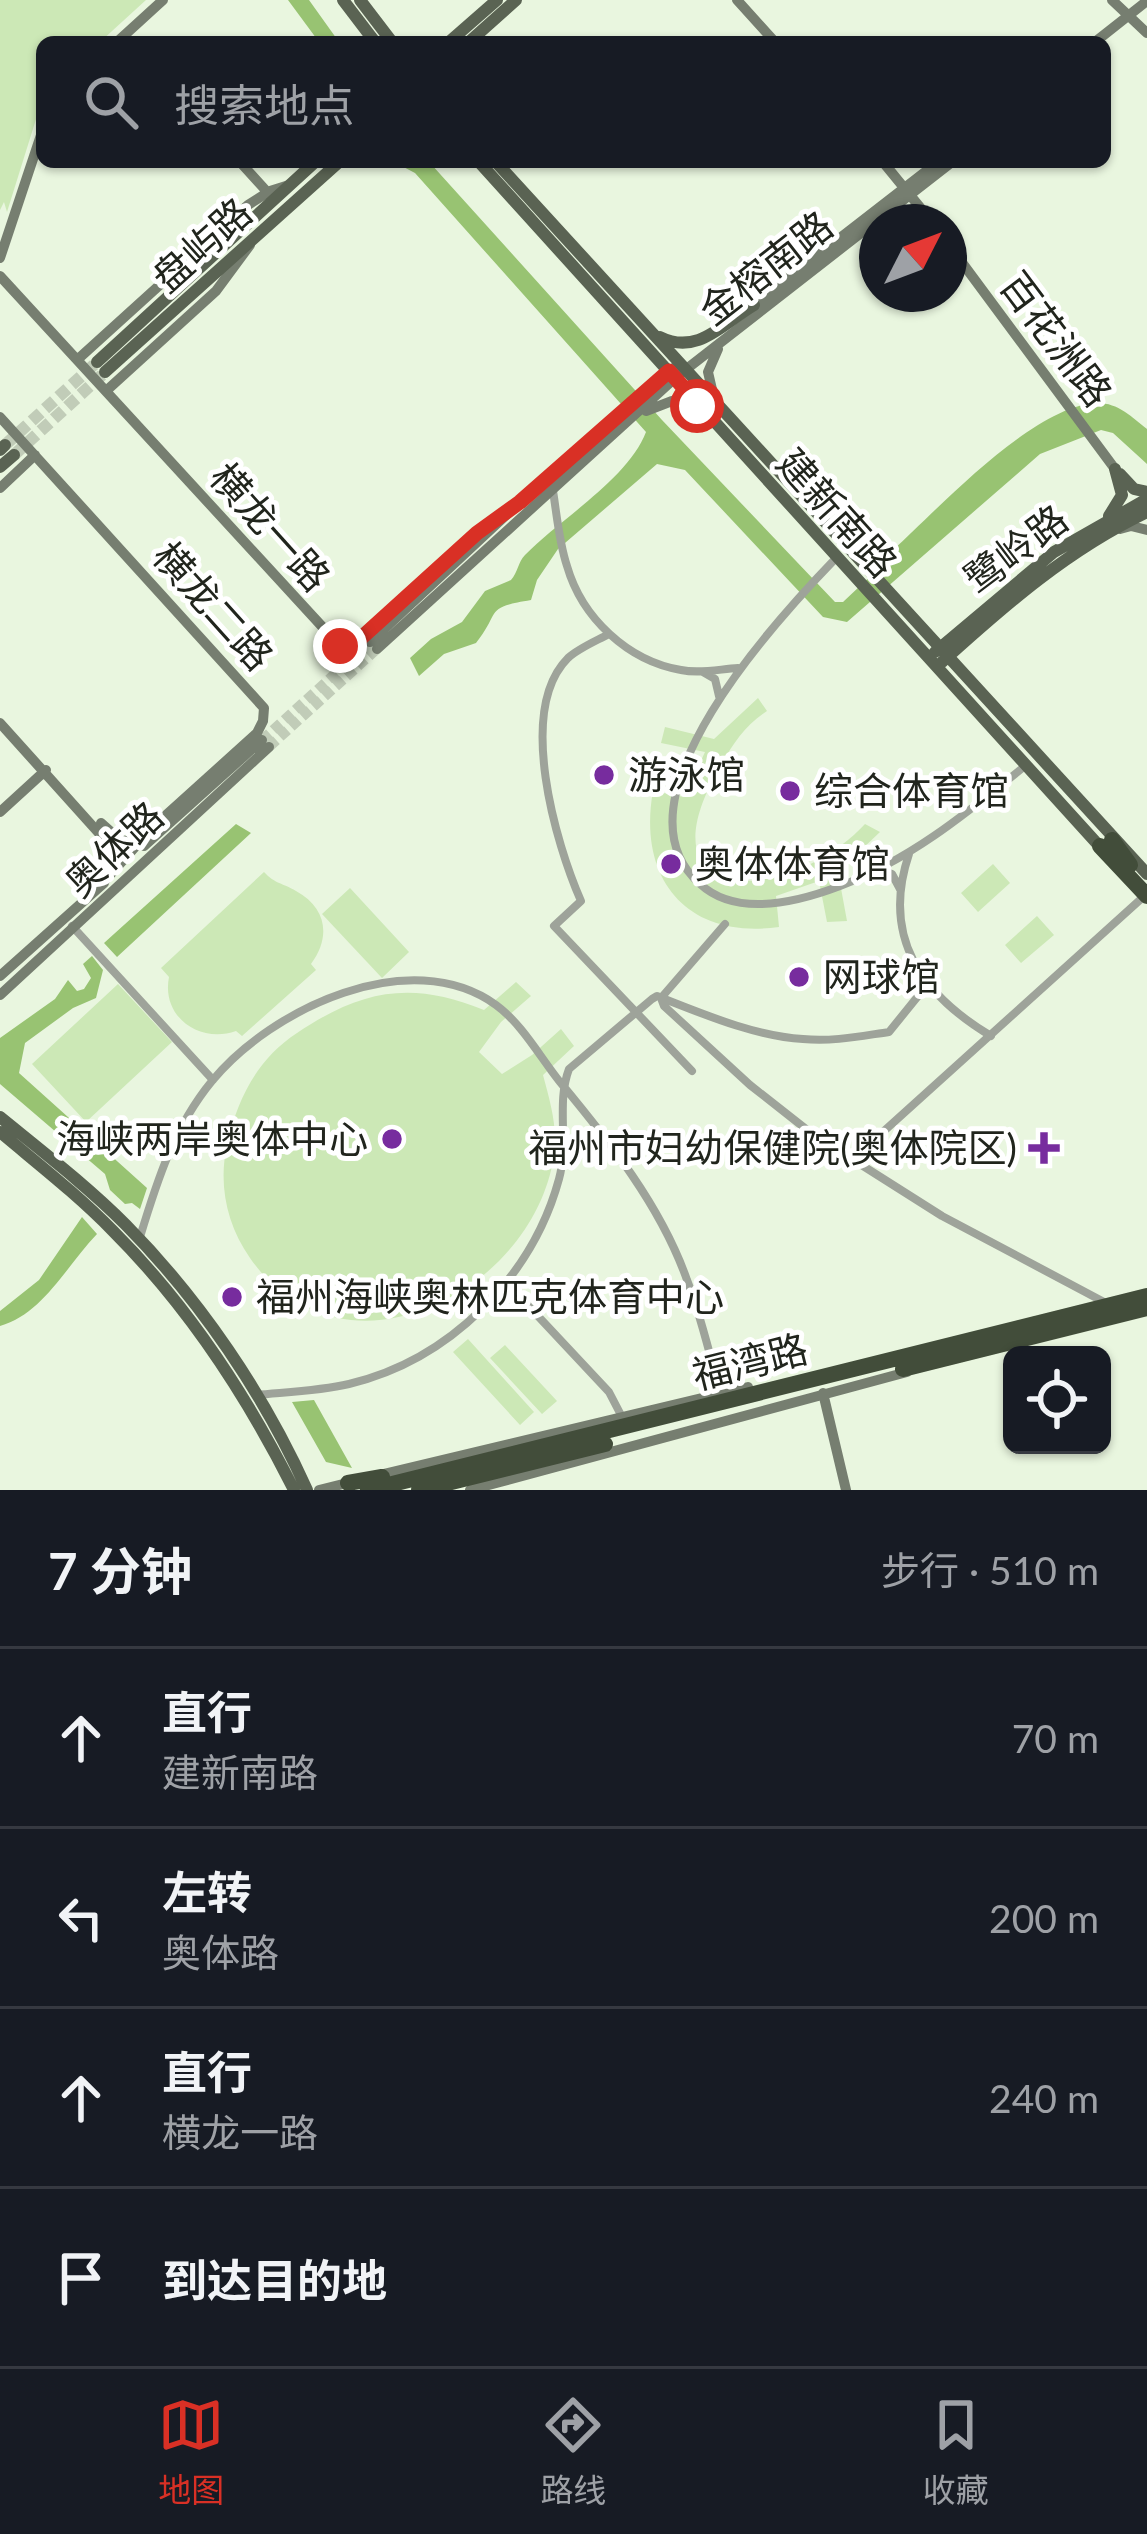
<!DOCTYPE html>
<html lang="zh">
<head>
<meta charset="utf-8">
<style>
	:root { --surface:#171b24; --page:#242831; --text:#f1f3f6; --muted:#9ea1a6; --line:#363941; --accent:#d93025 }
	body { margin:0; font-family:Lato,"Noto Sans SC",sans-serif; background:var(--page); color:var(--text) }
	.controls { position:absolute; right:36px; bottom:36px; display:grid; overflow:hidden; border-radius:18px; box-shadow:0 3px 9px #0004 }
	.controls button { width:108px; height:108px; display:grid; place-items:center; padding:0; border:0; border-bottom:3px solid var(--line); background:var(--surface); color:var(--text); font:60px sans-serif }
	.compass { position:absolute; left:859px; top:204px; width:108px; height:108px; border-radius:50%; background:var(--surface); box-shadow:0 3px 9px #0004; rotate:48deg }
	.stop { position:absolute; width:36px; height:36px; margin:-27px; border:9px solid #d93025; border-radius:50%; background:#fff }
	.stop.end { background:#d93025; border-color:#fff; box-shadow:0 3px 12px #0008 }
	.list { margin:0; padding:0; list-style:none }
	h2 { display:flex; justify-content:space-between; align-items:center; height:156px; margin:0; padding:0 48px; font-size:51px }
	h2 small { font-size:39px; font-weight:400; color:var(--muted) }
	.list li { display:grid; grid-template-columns:78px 1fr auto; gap:36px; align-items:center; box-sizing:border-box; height:180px; padding:0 48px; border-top:3px solid var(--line) }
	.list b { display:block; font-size:45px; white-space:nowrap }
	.list p { margin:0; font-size:39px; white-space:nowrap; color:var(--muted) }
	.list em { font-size:39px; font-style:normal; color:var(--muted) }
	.icon { flex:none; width:66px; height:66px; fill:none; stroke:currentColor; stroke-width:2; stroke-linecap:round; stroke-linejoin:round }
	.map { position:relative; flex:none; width:1147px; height:1490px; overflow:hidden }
	.search { position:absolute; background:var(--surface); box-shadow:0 3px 9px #0004; left:36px; right:36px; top:36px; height:132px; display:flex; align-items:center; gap:30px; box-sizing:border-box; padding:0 42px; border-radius:18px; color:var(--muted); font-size:45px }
	.sheet { height:876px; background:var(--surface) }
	nav { display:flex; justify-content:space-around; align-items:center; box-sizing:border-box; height:168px; border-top:3px solid var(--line); background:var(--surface); font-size:33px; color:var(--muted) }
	nav a { display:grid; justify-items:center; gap:6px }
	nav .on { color:var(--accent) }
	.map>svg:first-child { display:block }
	.green { fill:#cce8b6 }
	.water { fill:#98c372 }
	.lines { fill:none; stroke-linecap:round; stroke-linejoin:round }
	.secondary-tunnel { stroke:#c1ccb8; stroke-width:10; stroke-dasharray:10 5; stroke-linecap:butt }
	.primary-tunnel { stroke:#c1ccb8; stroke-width:12; stroke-dasharray:12 6; stroke-linecap:butt }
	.street { stroke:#9ea39a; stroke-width:8 }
	.secondary { stroke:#767e70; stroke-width:10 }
	.primary { stroke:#5a6353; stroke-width:12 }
	.highway { stroke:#424d3a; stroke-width:16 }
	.route { stroke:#d93025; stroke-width:15 }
	.poi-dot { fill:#772c9e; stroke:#fff; stroke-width:4.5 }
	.labels { text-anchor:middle; stroke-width:10; stroke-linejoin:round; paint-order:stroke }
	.street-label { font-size:39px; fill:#21251d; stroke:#fff }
	.poi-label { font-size:39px; fill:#21251d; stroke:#fff; text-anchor:start }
</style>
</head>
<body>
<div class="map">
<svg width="1147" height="1490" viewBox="0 0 1147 1490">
	<rect width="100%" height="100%" fill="#e9f6df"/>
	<!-- green -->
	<path class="green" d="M 0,0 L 146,0 L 100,42 L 42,42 L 42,100 L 7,212 L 4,202 L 0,210 Z
		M 758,698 L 767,711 C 745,725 732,745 720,767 C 635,913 792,903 865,824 L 880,832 L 838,872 L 847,921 L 827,922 L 819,881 L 776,896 L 779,927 C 688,940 637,880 653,791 L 684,797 L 705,752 L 661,743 L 665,727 L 714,739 Z
		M 993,864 L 1010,883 L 978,912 L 961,893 Z
		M 264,872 C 275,884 283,883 296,891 C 327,908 331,937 311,964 L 316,970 L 242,1036 L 236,1031 C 200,1044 161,1017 169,977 L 161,968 Z
		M 350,888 L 409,952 L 382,978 L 322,914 Z
		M 1037,916 L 1054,935 L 1021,963 L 1005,945 Z
		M 516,982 L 531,996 L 501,1022 L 479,1052 L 502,1074 L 532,1055 L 561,1029 L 574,1046 L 543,1075 C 550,1101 558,1128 554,1155 C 534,1293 342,1390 250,1258 C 227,1225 218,1185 227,1145 C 237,1100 257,1059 297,1033 C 361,990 411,980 484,1010 Z
		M 118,984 L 172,1042 L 86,1122 L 32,1064 Z
		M 468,1339 L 534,1412 L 520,1425 L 453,1352 Z
		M 505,1345 L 557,1401 L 542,1414 L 490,1358 Z"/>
	<!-- water -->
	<path class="water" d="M 288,0 L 309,0 L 339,42 L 319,42 Z
		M 394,162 L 431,164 L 662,420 L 835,602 L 843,602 L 895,553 L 893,550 C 939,508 1035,404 1098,403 C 1118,403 1132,417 1147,429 L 1147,464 L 1113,433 L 1101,430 L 1040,454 L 847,622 L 823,617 L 685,470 L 657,464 L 558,549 L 537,580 L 531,600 C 483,608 502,610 476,643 L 444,654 L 419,676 L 410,658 L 431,639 L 462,622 L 485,591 L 511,580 C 518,572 518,562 525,555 C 560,519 628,479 646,432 L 415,173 Z
		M 236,824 L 251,833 L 117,957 L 104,943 Z
		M 92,956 L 103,970 L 96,998 L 73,1008 L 25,1043 L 19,1073 L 147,1188 L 140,1209 L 132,1203 L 125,1204 L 110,1190 L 105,1174 L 0,1084 L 0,1038 L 55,999 L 68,980 L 77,991 L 84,989 L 91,978 L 83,964 Z
		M 82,1217 L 97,1234 C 67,1265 43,1314 0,1326 L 0,1311 L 39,1280 Z
		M 314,1400 L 352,1468 L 326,1462 L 292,1402 Z"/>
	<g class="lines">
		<!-- secondary-tunnel -->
		<path class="secondary-tunnel" d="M 262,740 L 370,642
			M 269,747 L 377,649"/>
		<!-- primary-tunnel -->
		<path class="primary-tunnel" d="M 5,445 L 97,362
			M 14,455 L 102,375"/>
		<!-- street -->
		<path class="street" d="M 553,491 C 557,516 559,542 567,566 C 582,618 628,661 681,670 C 700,674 720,669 738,668
			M 837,557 C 780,616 606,801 700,884 C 737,918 798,902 840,886 C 910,860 968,812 1025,766
			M 609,634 C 596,641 579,648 568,658 C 516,710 556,844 581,901 L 554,926 L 692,1071
			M 703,672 L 715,679 L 719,696
			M 909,854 C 881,937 921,994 991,1036
			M 878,869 L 892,874 L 900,889
			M 725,924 L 661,998 L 664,1006 L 750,1085 L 811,1133 L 942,1216 L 1104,1302
			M 72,926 L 213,1080
			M 853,1159 L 1141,899
			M 140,1237 C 157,1181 174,1127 212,1081 C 271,1009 410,943 496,1005 C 522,1024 540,1057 560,1082 C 609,1141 661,1206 687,1280 C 701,1316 710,1355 720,1393
			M 507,1283 L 609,1392 L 622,1417
			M 256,1395 C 287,1392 319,1391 349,1384 C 449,1360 532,1278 559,1179 C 569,1143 556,1103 569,1069 L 652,999 L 657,996 C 703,1014 754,1036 803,1039 C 832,1042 861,1036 889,1032 L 927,985"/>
		<!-- secondary -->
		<path class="secondary" d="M 737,0 L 775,42
			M 1112,0 L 1147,33
			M 117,42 L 163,0
			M 1095,42 L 1147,1
			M 240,162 L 270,195
			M 883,162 L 932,222
			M 949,245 L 1115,469
			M 0,258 L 42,132
			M 0,276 L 340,646 L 360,639 L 493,522
			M 751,307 L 938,162
			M 77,360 L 248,205 L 270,191 L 289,185
			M 106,391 L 216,291 L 250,245
			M 714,398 L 708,372 L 718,349
			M 646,411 L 672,401 L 701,409
			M 0,417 L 264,708 L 263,721 L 257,733 L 154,826 L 100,886
			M 0,488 L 35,455
			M 1120,529 L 1131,526 L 1147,530
			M 370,642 L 520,502 L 675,367
			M 377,649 L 675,378 L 952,162
			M 0,723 L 106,841 L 112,855 L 108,873
			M 0,812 L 46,770
			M 101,823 L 120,840 L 141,843
			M 144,846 L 262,740
			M 0,976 L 104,883
			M 0,995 L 269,747
			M 823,1393 L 846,1490
			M 375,1476 L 748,1387
			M 319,1490 L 351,1482
			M 470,1490 L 907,1372"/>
		<!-- primary -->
		<path class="primary" d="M 343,0 L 375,42
			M 360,0 L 392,42
			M 449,42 L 497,0
			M 469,42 L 516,0
			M 479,162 L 669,372
			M 496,162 L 1147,874
			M 660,337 C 698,356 723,323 754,305
			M 97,362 L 315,162
			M 105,372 L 339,162
			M 675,378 L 1102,849
			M 0,450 L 5,445
			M 0,467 L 14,455
			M 1120,474 L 1134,489 L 1147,492
			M 1109,516 L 1122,495 L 1115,469
			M 935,652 L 1054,552 L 1147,499
			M 942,662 C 1006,604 1069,549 1147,512
			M 0,1117 C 43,1152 87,1186 126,1225 C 200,1300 264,1394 307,1490
			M 0,1132 C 38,1164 78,1195 113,1231 C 187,1305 247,1396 294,1490"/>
		<!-- highway -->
		<path class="highway" d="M 1112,840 L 1130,865
			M 1100,846 L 1147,896
			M 903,1369 L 1147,1308
			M 348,1483 L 382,1477
			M 368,1490 L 1147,1296
			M 419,1490 L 605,1444"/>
	</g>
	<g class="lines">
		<!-- route -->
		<path class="route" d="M 340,646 L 360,639 L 477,533 L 520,502 L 669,371 L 705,412 L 697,406"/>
	</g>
	<!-- markers -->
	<g class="poi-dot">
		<circle cx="604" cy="775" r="12"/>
		<circle cx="790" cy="791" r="12"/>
		<circle cx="671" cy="864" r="12"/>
		<circle cx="799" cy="977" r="12"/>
		<circle cx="392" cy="1139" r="12"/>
		<path d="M1038 1130h12v12h12v12h-12v12h-12v-12h-12v-12h12z"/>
		<circle cx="232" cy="1297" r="12"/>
	</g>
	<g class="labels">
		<!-- street labels -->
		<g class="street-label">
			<text transform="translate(202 245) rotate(-42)" y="14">盘屿路</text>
			<text transform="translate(766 268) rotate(-38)" y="14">金榕南路</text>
			<text transform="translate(1056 339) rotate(53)" y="14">百花洲路</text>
			<text transform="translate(837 513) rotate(48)" y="14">建新南路</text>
			<text transform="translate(270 527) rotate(48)" y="14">横龙一路</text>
			<text transform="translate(1016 549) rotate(-37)" y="14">鹭岭路</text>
			<text transform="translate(213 606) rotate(48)" y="14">横龙二路</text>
			<text transform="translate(114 849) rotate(-43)" y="14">奥体路</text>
			<text transform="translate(750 1362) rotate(-14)" y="14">福湾路</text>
		</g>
		<!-- poi labels -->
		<g class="poi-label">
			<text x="628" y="789">游泳馆</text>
			<text x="814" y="805">综合体育馆</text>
			<text x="695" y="878">奥体体育馆</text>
			<text x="823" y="991">网球馆</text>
			<text x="368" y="1153" text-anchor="end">海峡两岸奥体中心</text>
			<text x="1017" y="1162" text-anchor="end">福州市妇幼保健院(奥体院区)</text>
			<text x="256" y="1311">福州海峡奥林匹克体育中心</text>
		</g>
	</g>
</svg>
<div class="controls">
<button><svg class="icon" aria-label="locate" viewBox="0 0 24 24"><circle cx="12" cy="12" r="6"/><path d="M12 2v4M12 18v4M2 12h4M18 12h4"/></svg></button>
</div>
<svg class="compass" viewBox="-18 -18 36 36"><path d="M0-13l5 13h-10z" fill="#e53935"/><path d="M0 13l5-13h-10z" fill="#9ea1a6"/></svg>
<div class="stop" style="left:697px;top:406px"></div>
<div class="stop end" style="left:340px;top:646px"></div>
<div class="search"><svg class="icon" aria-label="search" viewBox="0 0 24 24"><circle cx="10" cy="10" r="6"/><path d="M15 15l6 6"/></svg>搜索地点</div>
</div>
<section class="sheet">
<h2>7 分钟<small>步行 · 510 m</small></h2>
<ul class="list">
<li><svg class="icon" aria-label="ahead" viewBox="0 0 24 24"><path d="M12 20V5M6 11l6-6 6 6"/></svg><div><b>直行</b><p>建新南路</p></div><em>70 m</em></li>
<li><svg class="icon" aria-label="left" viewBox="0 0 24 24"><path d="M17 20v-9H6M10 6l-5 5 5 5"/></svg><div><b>左转</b><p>奥体路</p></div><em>200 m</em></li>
<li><svg class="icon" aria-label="ahead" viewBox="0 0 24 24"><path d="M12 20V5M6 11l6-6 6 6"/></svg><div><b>直行</b><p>横龙一路</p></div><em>240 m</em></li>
<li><svg class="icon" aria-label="arrive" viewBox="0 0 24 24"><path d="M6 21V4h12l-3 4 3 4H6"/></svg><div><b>到达目的地</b></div></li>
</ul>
</section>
<nav>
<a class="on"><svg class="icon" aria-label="map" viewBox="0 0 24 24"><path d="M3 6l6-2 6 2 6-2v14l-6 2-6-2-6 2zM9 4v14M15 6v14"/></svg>地图</a>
<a><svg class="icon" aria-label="directions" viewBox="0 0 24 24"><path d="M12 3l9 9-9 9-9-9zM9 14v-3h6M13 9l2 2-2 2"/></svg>路线</a>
<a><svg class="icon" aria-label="saved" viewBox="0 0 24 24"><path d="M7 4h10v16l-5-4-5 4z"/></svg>收藏</a>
</nav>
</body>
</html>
